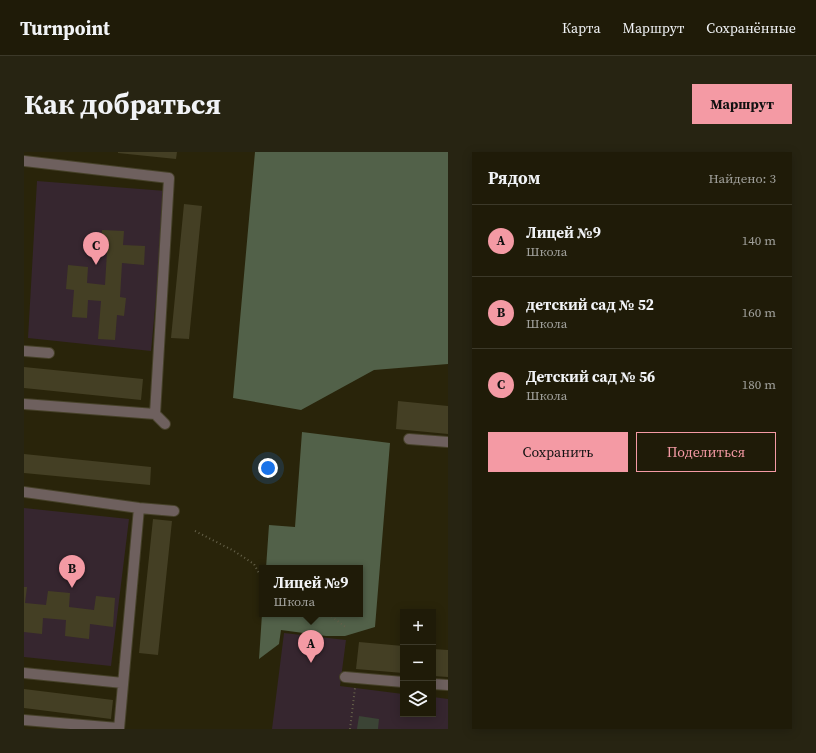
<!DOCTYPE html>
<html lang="ru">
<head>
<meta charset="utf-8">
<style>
	:root { --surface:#1f1b08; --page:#272412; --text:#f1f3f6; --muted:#a1a19c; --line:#3c3929; --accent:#f49aa4 }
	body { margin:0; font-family:"Source Serif 4",serif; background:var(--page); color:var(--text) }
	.controls { position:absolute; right:12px; bottom:12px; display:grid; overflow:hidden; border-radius:0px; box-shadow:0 2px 10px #0003 }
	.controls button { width:36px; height:36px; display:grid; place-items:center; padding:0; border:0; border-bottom:1px solid var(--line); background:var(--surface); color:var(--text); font:20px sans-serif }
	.you { position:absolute; left:244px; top:316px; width:14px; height:14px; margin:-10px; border:3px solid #fff; border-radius:50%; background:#1a73e8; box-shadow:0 0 0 6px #1a73e833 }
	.badge { display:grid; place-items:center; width:26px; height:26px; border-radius:50%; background:var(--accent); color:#111; font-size:13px; font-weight:700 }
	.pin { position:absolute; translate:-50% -33px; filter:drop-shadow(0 1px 2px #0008) }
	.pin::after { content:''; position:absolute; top:21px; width:14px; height:12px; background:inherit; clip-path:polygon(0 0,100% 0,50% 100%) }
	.popup { position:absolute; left:235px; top:413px; width:104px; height:52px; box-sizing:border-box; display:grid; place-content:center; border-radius:0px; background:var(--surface); filter:drop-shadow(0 1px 3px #0005); font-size:13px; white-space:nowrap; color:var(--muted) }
	.popup b { font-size:15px; color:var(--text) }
	.popup::after { content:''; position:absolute; left:50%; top:100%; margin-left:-8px; border:8px solid transparent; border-top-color:var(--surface) }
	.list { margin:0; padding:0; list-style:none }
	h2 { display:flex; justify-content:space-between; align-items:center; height:52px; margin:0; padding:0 16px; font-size:17px }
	h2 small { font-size:13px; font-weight:400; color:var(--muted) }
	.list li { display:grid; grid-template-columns:26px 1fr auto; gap:12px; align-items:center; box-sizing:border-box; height:72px; padding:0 16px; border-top:1px solid var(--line) }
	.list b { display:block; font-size:15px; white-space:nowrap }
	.list p { margin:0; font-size:13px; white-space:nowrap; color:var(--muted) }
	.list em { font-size:13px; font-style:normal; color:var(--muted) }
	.actions { display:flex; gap:8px; padding:12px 16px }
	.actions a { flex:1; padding:9px 0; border:1px solid var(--accent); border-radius:0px; text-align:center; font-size:14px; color:var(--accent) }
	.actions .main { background:var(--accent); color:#111 }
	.icon { flex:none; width:22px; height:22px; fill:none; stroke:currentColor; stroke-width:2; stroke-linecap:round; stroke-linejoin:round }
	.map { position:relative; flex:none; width:424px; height:577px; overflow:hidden; border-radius:0px }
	header { display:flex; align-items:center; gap:24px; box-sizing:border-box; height:56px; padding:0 20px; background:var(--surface); border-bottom:1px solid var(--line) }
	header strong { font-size:19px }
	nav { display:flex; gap:22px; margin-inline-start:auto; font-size:14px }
	.intro { display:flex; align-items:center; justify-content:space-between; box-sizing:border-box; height:96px; padding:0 24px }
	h1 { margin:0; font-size:28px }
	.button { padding:10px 18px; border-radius:0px; background:var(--accent); color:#111; font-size:14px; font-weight:700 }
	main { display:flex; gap:24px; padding:0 24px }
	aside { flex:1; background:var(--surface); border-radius:0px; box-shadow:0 2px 10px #0003 }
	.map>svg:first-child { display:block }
	.education { fill:#36262f }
	.green { fill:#3b4435 }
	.forest { fill:#526149 }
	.building { fill:#443f24 }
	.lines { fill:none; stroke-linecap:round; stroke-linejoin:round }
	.minor-casing { stroke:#464129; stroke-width:12 }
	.path { stroke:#66624b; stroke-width:2; stroke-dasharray:1 3; stroke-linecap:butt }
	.minor { stroke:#6e605e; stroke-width:10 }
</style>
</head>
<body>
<header>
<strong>Turnpoint</strong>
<nav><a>Карта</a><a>Маршрут</a><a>Сохранённые</a></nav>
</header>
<div class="intro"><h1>Как добраться</h1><a class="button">Маршрут</a></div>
<main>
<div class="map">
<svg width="424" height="577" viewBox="0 0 424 577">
	<rect width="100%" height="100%" fill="#29240a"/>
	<!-- education -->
	<path class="education" d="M 13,29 L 142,39 L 127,199 L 4,186 Z
		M 0,356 L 105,367 L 87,514 L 0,505 Z
		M 260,481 L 322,488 L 316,534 L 379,542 L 379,562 L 409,562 L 409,545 L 424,547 L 424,577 L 248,577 Z"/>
	<!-- green -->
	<path class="green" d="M 335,564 L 355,567 L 354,577 L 333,577 Z"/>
	<!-- forest -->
	<path class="forest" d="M 231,0 L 424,0 L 424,212 L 350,218 L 277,258 L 209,246 Z
		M 278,280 L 366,291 L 351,475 L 321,484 L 302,484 L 257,478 L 255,492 L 235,507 L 238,462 L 336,462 L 336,416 L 242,416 L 245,373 L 271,375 Z"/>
	<!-- building -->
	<path class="building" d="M 94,0 L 153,0 L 152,7 L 94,1 Z
		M 160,52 L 178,54 L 165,187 L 147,186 Z
		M 78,78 L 100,79 L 99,93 L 121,94 L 120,113 L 98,111 L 96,145 L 102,146 L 100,164 L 93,163 L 91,188 L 74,187 L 77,149 L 64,148 L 63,166 L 48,165 L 50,138 L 42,137 L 44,113 L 64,115 L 63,131 L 81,133 L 83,100 L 76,100 Z
		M 0,215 L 119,227 L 117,248 L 0,236 Z
		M 374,249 L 424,254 L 424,282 L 372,277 Z
		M 0,302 L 127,315 L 126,333 L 0,321 Z
		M 129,367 L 148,369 L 134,503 L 115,501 Z
		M 0,435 L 3,435 L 1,451 L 22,453 L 24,439 L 46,441 L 45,455 L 70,458 L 72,444 L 91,446 L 89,475 L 66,472 L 65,487 L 41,484 L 42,468 L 19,466 L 18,482 L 0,480 Z
		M 335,490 L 379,494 L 379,521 L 332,517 Z
		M 409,497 L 424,498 L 424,525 L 409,524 Z
		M 0,537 L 89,548 L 87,567 L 0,556 Z"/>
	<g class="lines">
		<defs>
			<path id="minor" d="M 0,9 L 145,26 L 131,262
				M 0,199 L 25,201
				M 0,252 L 131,262 L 141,272
				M 385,287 L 424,290
				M 0,340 L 115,356 L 150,359
				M 0,521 L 99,531
				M 321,525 L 379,530
				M 409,532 L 424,533
				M 0,568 L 94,576
				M 95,577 L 115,356"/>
		</defs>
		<!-- minor casing -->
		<use href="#minor" class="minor-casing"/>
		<!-- path -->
		<path class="path" d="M 171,379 L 210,399 L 230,412 L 238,427
			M 304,462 L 323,476
			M 326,577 L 331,536"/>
		<!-- minor -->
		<use href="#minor" class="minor"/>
	</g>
</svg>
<div class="controls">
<button>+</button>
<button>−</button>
<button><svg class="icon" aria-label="layers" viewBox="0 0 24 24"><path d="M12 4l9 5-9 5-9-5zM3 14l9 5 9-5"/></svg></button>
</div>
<div class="you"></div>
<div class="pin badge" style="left:287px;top:511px">A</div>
<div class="popup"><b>Лицей №9</b>Школа</div>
<div class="pin badge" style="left:48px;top:436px">B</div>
<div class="pin badge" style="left:72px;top:113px">C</div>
</div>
<aside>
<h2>Рядом<small>Найдено: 3</small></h2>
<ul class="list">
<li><span class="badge">A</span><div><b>Лицей №9</b><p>Школа</p></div><em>140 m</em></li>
<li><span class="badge">B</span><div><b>детский сад № 52</b><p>Школа</p></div><em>160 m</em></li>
<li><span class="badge">C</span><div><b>Детский сад № 56</b><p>Школа</p></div><em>180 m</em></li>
</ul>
<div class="actions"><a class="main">Сохранить</a><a>Поделиться</a></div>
</aside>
</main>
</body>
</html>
